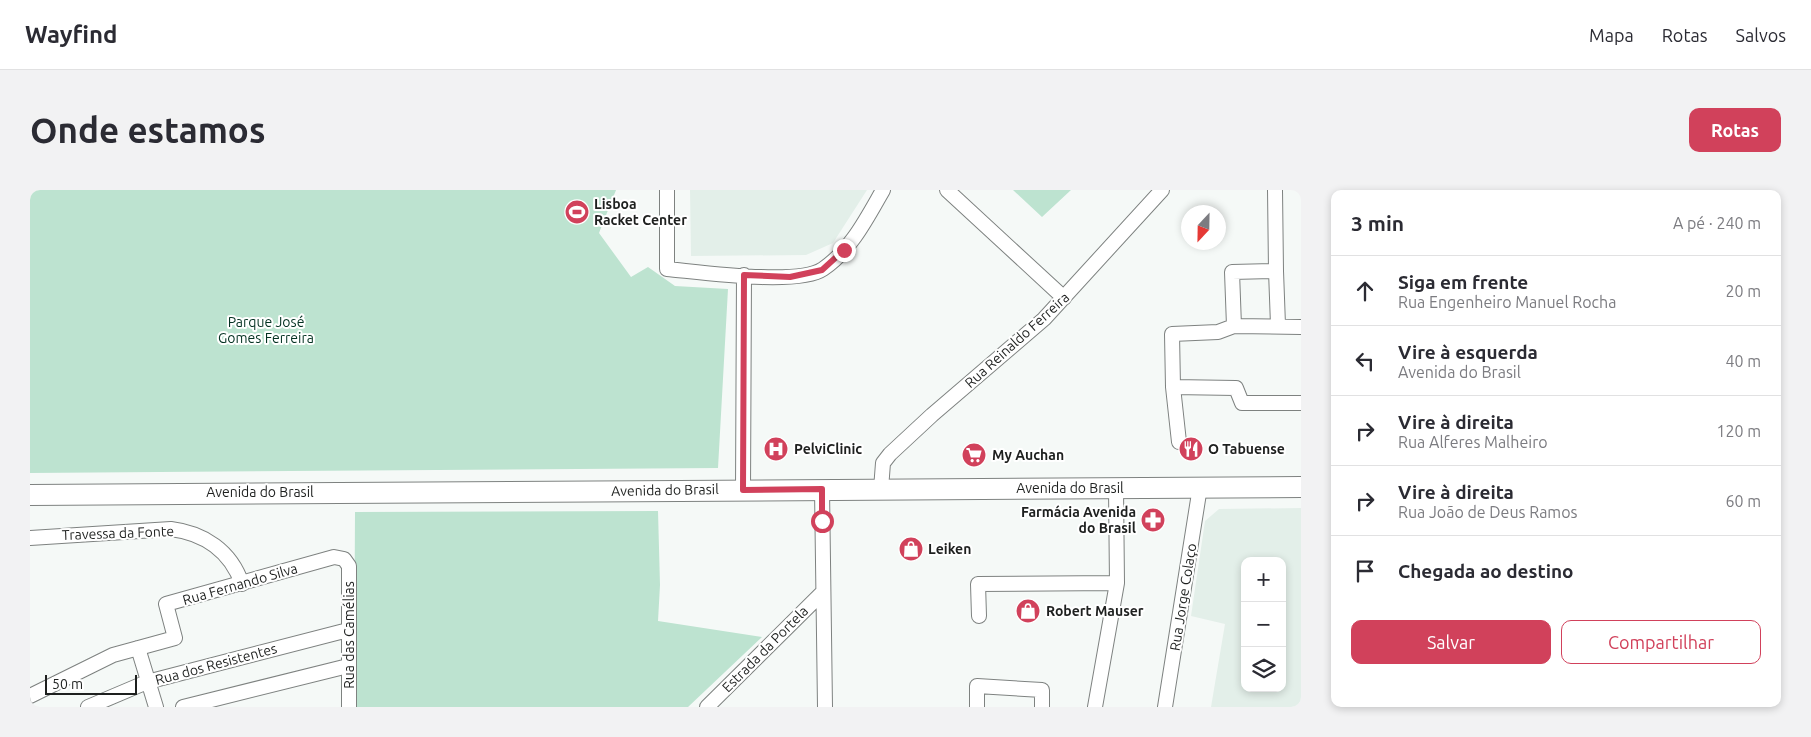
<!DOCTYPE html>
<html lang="pt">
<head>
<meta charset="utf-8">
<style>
	:root { --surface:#fff; --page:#f2f2f3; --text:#2b2b33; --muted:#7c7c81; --line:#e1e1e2; --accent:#d1415b }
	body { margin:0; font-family:Ubuntu,sans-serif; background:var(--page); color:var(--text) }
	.controls { position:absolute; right:15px; bottom:15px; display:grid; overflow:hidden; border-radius:10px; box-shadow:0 2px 8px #0003 }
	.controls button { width:45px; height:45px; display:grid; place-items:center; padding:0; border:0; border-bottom:1px solid var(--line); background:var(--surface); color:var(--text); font:25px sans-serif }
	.compass { position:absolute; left:1151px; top:15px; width:45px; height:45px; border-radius:50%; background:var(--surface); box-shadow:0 2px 8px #0003; rotate:202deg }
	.scale { position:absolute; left:15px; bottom:12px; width:92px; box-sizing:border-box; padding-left:5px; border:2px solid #1e201f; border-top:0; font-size:14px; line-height:18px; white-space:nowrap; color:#1e201f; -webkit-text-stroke:4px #fff; paint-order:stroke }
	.stop { position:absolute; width:15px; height:15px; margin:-11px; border:4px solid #d1415b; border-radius:50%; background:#fff }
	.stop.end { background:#d1415b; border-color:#fff; box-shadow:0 1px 5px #0008 }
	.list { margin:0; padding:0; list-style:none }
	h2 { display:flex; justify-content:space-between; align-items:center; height:65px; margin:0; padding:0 20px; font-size:21px }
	h2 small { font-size:16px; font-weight:400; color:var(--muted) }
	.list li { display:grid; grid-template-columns:32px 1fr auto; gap:15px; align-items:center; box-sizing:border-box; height:70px; padding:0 20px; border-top:1px solid var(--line) }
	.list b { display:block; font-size:19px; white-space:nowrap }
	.list p { margin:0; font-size:16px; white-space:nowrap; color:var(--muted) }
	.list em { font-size:16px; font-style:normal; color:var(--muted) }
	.actions { display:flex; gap:10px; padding:15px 20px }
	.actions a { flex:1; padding:11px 0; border:1px solid var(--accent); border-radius:10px; text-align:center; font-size:18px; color:var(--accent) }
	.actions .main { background:var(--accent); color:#fff }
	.icon { flex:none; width:28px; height:28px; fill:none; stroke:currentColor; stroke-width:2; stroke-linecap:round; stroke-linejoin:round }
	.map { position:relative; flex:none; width:1271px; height:517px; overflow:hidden; border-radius:10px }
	header { display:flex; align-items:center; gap:30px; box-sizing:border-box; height:70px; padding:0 25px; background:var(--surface); border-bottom:1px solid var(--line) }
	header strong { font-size:24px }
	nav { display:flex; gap:28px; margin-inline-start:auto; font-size:18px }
	.intro { display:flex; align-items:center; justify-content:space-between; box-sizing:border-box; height:120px; padding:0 30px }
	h1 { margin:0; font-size:35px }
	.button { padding:12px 22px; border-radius:10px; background:var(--accent); color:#fff; font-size:18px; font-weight:700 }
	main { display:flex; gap:30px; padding:0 30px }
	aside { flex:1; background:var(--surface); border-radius:10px; box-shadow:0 2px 8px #0003 }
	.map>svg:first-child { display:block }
	.built { fill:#e3efe9; fill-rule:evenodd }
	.green { fill:#bde3d0 }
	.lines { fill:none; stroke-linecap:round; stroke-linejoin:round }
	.street-casing { stroke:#7e8280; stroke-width:16 }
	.secondary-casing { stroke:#7e8280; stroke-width:22 }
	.street { stroke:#fff; stroke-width:14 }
	.secondary { stroke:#fff; stroke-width:20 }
	.route { stroke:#d1415b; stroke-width:6 }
	.labels { text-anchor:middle; stroke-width:4; stroke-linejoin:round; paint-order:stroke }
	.poi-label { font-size:14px; font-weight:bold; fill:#1e201f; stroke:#fff; text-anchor:start }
	.park-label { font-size:14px; fill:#043222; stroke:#fff }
	.street-label { font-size:14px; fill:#1e201f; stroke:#fff }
</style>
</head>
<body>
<header>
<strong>Wayfind</strong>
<nav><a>Mapa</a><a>Rotas</a><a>Salvos</a></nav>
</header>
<div class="intro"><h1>Onde estamos</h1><a class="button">Rotas</a></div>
<main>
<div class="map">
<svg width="1271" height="517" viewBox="0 0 1271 517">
	<rect width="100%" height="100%" fill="#f5f9f7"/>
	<!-- built -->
	<path class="built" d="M 660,0 L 837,0 L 803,53 L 776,65 L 661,66 Z
		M 1271,318 L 1271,517 L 1181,517 L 1195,434 L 1161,426 L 1175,331 L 1189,319 ZM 1215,371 L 1252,371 L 1252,498 L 1215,498 Z"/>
	<!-- green -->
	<path class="green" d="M 0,0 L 586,0 L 569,43 L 601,87 L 618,77 L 645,96 L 698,99 L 688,278 L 0,283 Z
		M 983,0 L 1041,0 L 1012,27 Z
		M 628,321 L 630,395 L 628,431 L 732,447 L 658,517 L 324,517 L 325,322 Z"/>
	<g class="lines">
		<defs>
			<path id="street" d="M 637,0 L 637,79 C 670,82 768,96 793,79 C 821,60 837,28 853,0
				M 917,0 L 1034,108
				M 1245,0 L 1246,81
				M 1248,135 L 1246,81 L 1202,82 L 1204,136 L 1271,137
				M 1143,197 L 1206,198 L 1212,213 L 1271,213
				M 1149,252 L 1143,197 L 1142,144 L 1188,142 L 1204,136
				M 792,299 L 795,517
				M 851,299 L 853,273 L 860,264 L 902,225 L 1014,129 L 1132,0
				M 713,300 L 714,85
				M 0,348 L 141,339 C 174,343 201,361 212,394
				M 949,426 L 948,394 L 1087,393
				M 108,458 L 126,517
				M 0,506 L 83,465 L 145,448 L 136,414 L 304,367 L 314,369 L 319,376 L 319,517
				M 58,517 L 117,492 L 318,440
				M 153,517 L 318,476
				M 677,517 L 793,402
				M 947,517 L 947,496 L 1012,500 L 1012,517
				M 1065,517 L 1087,393 L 1086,298
				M 1135,517 L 1170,297"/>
			<path id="secondary" d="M 0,305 L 1271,297"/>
		</defs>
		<!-- street casing -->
		<use href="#street" class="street-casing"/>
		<!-- secondary casing -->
		<use href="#secondary" class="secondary-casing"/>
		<!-- street -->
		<use href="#street" class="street"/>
		<!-- secondary -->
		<use href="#secondary" class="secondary"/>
	</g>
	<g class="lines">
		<!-- route -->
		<path class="route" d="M 792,331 L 792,299 L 713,300 L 714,85 L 760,87 L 792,80 L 814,60"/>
	</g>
	<!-- icons -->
	<defs>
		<symbol id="stadium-disc" viewBox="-11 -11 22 22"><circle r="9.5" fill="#d1415b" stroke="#fff"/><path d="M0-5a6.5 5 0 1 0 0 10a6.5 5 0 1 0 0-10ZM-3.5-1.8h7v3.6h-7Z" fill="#fff"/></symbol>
		<symbol id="hospital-disc" viewBox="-11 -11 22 22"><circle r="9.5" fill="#d1415b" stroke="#fff"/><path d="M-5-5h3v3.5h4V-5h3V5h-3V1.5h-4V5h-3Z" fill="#fff"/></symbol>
		<symbol id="restaurant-disc" viewBox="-11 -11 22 22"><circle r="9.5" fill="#d1415b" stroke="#fff"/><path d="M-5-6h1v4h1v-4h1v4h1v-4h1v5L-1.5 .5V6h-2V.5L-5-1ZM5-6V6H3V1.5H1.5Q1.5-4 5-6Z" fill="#fff"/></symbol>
		<symbol id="supermarket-disc" viewBox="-11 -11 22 22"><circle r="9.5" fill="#d1415b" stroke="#fff"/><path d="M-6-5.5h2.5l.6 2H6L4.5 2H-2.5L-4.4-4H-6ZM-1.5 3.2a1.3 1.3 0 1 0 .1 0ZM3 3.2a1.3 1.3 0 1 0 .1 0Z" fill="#fff"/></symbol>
		<symbol id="pharmacy-disc" viewBox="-11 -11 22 22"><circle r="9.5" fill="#d1415b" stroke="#fff"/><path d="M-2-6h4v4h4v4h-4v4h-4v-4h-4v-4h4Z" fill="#fff"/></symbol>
		<symbol id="shop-disc" viewBox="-11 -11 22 22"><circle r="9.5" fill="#d1415b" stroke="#fff"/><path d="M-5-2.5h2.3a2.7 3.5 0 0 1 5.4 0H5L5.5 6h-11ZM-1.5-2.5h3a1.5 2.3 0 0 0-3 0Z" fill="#fff"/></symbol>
	</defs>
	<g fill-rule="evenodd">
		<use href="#stadium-disc" x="533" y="8" width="28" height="28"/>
		<use href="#hospital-disc" x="732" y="245" width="28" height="28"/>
		<use href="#restaurant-disc" x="1147" y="245" width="28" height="28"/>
		<use href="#supermarket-disc" x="930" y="251" width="28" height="28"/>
		<use href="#pharmacy-disc" x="1109" y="316" width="28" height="28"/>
		<use href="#shop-disc" x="867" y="345" width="28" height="28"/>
		<use href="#shop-disc" x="984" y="407" width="28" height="28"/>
	</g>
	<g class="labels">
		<!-- poi labels -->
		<g class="poi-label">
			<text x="564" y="19">Lisboa<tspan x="564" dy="16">Racket Center</tspan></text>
			<text x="764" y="264">PelviClinic</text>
			<text x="1178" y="264">O Tabuense</text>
			<text x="962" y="270">My Auchan</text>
			<text x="1106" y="327" text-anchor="end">Farmácia Avenida<tspan x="1106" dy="16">do Brasil</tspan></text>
			<text x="898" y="364">Leiken</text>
			<text x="1016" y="426">Robert Mauser</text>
		</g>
		<!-- park labels -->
		<g class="park-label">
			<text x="236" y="137">Parque José<tspan x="236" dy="16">Gomes Ferreira</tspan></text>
		</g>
		<!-- street labels -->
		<g class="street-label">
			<text transform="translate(987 150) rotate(-42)" y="5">Rua Reinaldo Ferreira</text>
			<text x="1040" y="303">Avenida do Brasil</text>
			<text transform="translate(635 300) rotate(-1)" y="5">Avenida do Brasil</text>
			<text x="230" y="307">Avenida do Brasil</text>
			<text transform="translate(88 343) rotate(-2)" y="5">Travessa da Fonte</text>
			<text transform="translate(210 394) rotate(-16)" y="5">Rua Fernando Silva</text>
			<text transform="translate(1153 407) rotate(-81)" y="5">Rua Jorge Colaço</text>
			<text transform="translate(319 445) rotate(-90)" y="5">Rua das Camélias</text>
			<text transform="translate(735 459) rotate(-45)" y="5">Estrada da Portela</text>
			<text transform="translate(186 474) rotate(-15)" y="5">Rua dos Resistentes</text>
		</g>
	</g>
</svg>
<div class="controls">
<button>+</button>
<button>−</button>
<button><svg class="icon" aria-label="layers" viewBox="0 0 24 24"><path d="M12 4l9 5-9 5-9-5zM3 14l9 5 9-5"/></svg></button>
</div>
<svg class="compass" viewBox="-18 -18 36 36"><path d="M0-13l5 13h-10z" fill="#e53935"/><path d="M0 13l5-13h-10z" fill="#7c7c81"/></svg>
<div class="scale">50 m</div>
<div class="stop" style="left:792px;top:331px"></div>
<div class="stop end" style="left:814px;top:60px"></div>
</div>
<aside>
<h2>3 min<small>A pé · 240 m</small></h2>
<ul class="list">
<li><svg class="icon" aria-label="ahead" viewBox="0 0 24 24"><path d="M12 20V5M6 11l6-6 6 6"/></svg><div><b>Siga em frente</b><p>Rua Engenheiro Manuel Rocha</p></div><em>20 m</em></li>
<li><svg class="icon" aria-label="left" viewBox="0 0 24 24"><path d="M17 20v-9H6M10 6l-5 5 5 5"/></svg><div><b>Vire à esquerda</b><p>Avenida do Brasil</p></div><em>40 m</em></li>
<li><svg class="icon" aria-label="right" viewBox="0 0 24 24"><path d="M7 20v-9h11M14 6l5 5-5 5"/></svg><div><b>Vire à direita</b><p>Rua Alferes Malheiro</p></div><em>120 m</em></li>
<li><svg class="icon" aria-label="right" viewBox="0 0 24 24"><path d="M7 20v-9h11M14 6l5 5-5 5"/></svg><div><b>Vire à direita</b><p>Rua João de Deus Ramos</p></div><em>60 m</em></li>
<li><svg class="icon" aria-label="arrive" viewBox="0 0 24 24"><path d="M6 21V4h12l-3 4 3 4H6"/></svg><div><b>Chegada ao destino</b></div></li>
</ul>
<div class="actions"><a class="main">Salvar</a><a>Compartilhar</a></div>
</aside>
</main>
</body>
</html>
